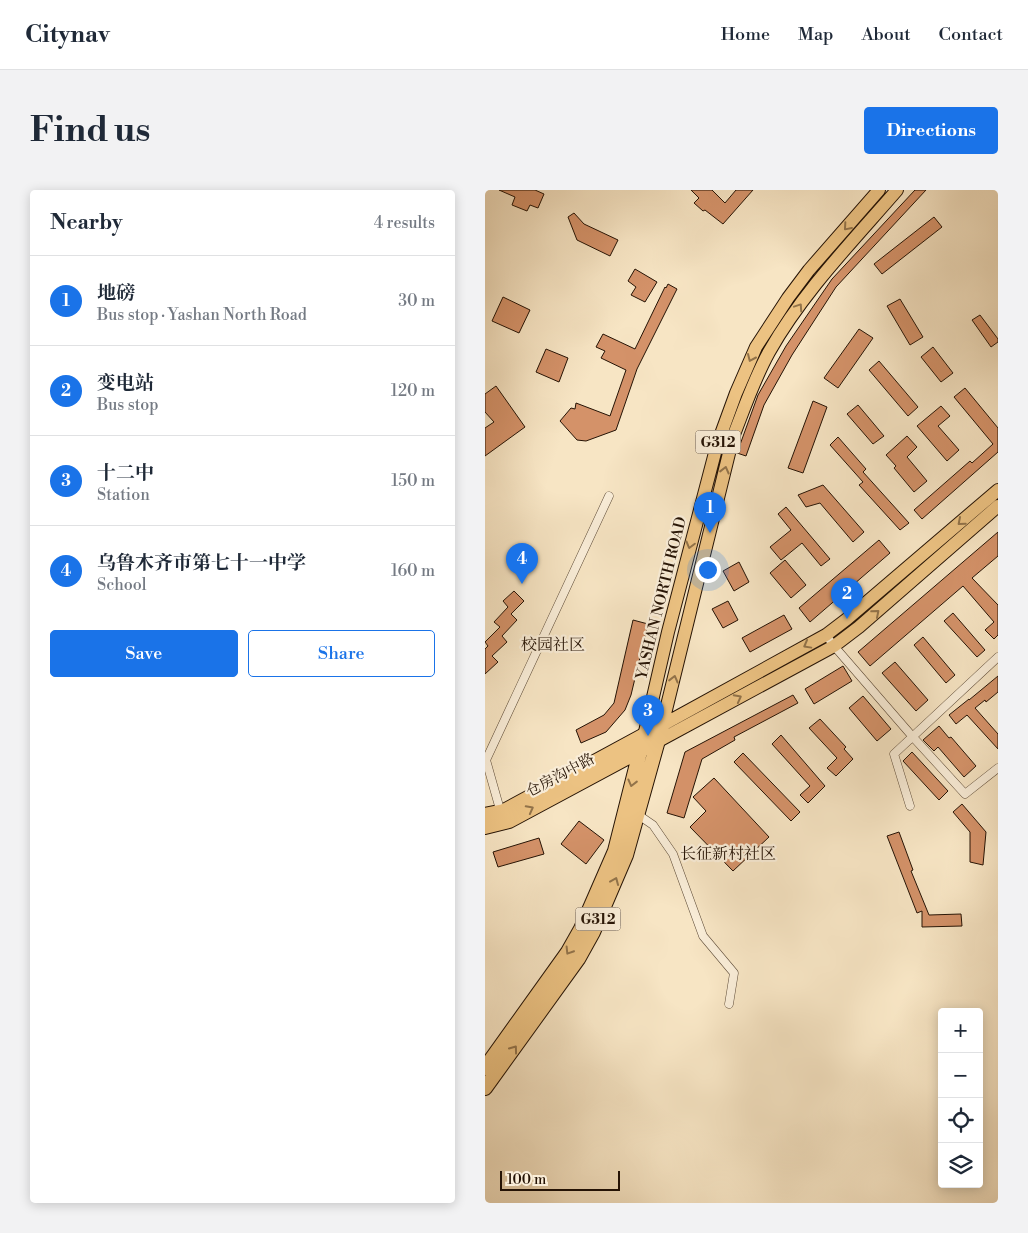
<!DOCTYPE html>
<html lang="en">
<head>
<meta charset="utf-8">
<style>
	:root { --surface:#fff; --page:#f2f2f3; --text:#1f2937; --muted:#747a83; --line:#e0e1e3; --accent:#1a73e8 }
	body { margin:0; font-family:"Libre Bodoni","Noto Serif SC",serif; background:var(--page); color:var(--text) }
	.controls { position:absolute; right:15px; bottom:15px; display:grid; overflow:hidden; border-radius:5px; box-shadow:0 2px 12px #0003 }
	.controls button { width:45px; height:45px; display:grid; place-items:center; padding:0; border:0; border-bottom:1px solid var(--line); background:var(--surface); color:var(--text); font:25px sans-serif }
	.scale { position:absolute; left:15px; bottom:12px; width:120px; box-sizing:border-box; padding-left:5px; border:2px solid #251305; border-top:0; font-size:14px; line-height:18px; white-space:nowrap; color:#251305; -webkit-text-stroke:4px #faeed9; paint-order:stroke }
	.you { position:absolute; left:222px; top:379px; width:18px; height:18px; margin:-12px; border:4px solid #fff; border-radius:50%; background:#1a73e8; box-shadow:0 0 0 8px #1a73e833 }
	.badge { display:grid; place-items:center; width:32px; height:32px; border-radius:50%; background:var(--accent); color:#fff; font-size:16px; font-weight:700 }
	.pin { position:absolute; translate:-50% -41px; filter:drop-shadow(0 1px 2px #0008) }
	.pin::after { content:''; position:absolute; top:26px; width:18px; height:15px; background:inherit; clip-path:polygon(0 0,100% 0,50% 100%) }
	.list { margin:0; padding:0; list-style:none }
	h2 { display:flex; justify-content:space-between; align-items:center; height:65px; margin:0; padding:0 20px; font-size:21px }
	h2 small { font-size:16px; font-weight:400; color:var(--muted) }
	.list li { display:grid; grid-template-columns:32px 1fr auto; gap:15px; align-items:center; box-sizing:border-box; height:90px; padding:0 20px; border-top:1px solid var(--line) }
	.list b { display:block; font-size:19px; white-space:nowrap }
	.list p { margin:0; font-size:16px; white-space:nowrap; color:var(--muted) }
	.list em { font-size:16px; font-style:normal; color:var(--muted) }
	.actions { display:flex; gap:10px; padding:15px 20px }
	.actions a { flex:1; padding:11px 0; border:1px solid var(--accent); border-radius:5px; text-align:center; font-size:18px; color:var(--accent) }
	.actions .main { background:var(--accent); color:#fff }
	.icon { flex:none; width:28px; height:28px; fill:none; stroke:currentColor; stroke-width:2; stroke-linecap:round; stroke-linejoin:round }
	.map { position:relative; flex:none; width:513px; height:1013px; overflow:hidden; border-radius:5px }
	header { display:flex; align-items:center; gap:30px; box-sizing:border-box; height:70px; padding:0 25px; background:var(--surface); border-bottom:1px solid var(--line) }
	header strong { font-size:24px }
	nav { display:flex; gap:28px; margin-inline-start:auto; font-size:18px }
	.intro { display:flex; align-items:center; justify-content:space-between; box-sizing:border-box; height:120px; padding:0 30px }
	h1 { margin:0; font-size:35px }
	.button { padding:12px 22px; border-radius:5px; background:var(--accent); color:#fff; font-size:18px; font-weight:700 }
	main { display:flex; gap:30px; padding:0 30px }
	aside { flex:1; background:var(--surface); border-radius:5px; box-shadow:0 2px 12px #0003 }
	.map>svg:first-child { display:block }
	.building { fill:#d49269; stroke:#251305 }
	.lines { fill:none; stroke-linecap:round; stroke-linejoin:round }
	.street-casing { stroke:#5a4835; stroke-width:9 }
	.primary-casing { stroke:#251305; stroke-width:14 }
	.highway-casing { stroke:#251305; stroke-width:16 }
	.street { stroke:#faeed9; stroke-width:8 }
	.primary { stroke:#ecc282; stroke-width:12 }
	.highway { stroke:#ecc282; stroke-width:14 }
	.oneway { stroke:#92734a }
	.labels { text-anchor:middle; stroke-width:4.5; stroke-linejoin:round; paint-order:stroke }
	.shield { fill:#faeed9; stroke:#655545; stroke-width:1 }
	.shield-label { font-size:14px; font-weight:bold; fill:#251305 }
	.street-label { font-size:15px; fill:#251305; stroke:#faeed9 }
	.neighbourhood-label { font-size:16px; fill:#251305; stroke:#faeed9 }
</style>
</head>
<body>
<header>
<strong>Citynav</strong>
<nav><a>Home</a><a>Map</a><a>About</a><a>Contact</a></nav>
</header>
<div class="intro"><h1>Find us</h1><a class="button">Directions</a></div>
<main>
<aside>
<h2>Nearby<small>4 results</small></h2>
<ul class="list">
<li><span class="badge">1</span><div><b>地磅</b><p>Bus stop · Yashan North Road</p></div><em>30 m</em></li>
<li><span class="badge">2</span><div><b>变电站</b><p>Bus stop</p></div><em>120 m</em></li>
<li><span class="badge">3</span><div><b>十二中</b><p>Station</p></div><em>150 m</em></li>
<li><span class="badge">4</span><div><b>乌鲁木齐市第七十一中学</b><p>School</p></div><em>160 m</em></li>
</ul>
<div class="actions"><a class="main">Save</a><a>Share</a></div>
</aside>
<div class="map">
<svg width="513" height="1013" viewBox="0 0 513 1013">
	<rect width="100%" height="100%" fill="#f7e5c4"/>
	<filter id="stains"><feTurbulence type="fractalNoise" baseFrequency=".004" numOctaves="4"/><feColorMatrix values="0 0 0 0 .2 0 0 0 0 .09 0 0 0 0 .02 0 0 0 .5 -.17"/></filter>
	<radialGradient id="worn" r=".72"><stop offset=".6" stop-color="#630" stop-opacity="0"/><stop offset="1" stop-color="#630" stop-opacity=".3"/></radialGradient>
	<!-- building -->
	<path class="building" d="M 14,0 L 50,0 L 59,4 L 53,18 L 45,15 L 42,21 L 27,15 L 30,7 Z
		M 206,0 L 227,0 L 240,13 L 251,0 L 268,0 L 238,34 L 220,20 L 218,21 L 209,13 L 214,8 Z
		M 430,0 L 441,0 L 351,97 L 307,165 L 279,215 L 261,266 L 252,263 L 273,205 L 301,156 L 347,89 Z
		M 89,23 L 99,34 L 133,50 L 125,66 L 92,50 L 83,27 Z
		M 449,27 L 457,37 L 397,84 L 389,74 Z
		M 150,79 L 172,92 L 160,112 L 146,105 L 151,97 L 143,91 Z
		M 183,94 L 192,99 L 152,179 L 131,240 L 101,251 L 92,250 L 75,231 L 86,218 L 90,219 L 91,213 L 125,226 L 141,180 L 116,168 L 120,161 L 111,157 L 118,144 L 150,159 L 180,97 L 181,98 Z
		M 18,107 L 45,120 L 34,143 L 7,131 Z
		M 415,109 L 438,147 L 425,155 L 402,116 Z
		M 495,125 L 513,149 L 513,152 L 506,157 L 487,130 Z
		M 374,139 L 388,148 L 353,198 L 339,188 Z
		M 448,157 L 468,183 L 456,192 L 436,167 Z
		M 61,159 L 83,168 L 74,192 L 51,182 Z
		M 394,171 L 433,217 L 423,226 L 384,180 Z
		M 11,196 L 40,237 L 0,266 L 0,238 L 9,232 L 0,222 L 0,204 Z
		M 480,198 L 513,238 L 513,262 L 437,329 L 429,320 L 485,271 L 487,273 L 508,254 L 469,207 Z
		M 328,211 L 342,217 L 318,283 L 303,278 Z
		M 373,215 L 399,246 L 388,254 L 362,224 Z
		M 456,216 L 465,226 L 453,236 L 474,260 L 462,271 L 432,236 Z
		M 422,246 L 432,257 L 422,267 L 442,291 L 429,302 L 409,278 L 411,276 L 401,265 Z
		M 353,247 L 381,279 L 378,282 L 424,333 L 415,340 L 374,295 L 378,292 L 345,255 Z
		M 338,295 L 379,342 L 368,352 L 335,313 L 321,317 L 313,305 Z
		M 301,317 L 345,369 L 336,376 L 317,353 L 296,370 L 285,357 L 306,340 L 293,324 Z
		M 513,342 L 513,366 L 487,388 L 513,415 L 513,445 L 509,449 L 500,440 L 509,432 L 478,396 L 385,476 L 373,462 Z
		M 394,350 L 405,363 L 325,432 L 314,418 Z
		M 300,370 L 321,395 L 306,408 L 285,383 Z
		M 254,372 L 264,392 L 249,401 L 238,381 Z
		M 29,401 L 39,411 L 26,424 L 32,430 L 17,446 L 22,452 L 7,466 L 13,472 L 0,484 L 0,459 L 3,456 L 0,452 L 15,437 L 9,432 L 23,417 L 18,411 Z
		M 243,411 L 253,430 L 238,438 L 227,419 Z
		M 468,423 L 500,460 L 492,467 L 459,431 Z
		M 299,425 L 307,439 L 265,462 L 257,448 Z
		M 148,430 L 163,434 L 146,505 L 140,520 L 121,542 L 96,553 L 91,540 L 119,525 L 129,513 Z
		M 438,447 L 470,485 L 461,493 L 429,455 Z
		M 410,472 L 443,510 L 431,521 L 397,483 Z
		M 358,476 L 367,491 L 329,514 L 320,499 Z
		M 513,486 L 513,502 L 501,512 L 500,510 L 490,518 L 513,544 L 513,559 L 482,525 L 471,534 L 464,525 L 484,509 L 484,510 Z
		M 308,505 L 313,513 L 249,547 L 250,550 L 217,569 L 199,628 L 182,623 L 200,562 Z
		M 378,506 L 406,539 L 392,551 L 364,518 Z
		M 335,529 L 361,557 L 359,559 L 368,569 L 351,586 L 342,578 L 352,568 L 324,538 Z
		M 454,536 L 464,548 L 466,547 L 491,576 L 479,587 L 453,557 L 449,561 L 438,550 Z
		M 296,545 L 340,596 L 323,613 L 315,605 L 325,596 L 287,554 Z
		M 427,562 L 463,601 L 454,610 L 418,571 Z
		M 258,563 L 315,622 L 306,631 L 249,572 Z
		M 229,588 L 284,647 L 248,681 L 205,637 L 221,621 L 208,607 Z
		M 477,614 L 501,642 L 498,675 L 485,672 L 485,642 L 468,622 Z
		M 94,631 L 119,650 L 101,674 L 76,654 Z
		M 414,642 L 428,680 L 426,681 L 444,725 L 476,724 L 477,736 L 437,737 L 437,721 L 432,723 L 402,646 Z
		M 54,648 L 59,664 L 13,677 L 8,662 Z"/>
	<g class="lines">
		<defs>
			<path id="street" d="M 341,445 L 349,456 L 427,546 L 480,604 L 513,578
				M 425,616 L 409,564 L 513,467
				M 16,623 L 1,570 L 124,306
				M 152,624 L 168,635 L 188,664 L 218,746 L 249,783 L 244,814"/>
			<path id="primary" d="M 177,536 L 248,247 C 259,219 269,189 284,162 C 318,102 367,52 412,0
				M 172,538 L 341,445 L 362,429 L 513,300
				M 159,546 L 183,442 L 232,255 L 251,203 L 271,157 L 303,108 L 324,80 L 394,0
				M 166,555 L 349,456 L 374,437 L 513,316"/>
			<path id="highway" d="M 0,625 L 19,621 L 163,543
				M 0,637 L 24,631 L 160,558
				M 0,878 L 83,762 L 96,739 L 130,661 L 159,546
				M 0,898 L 93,769 L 108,742 L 141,665 L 177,536"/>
		</defs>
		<!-- street casing -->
		<use href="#street" class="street-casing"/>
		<!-- primary casing -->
		<use href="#primary" class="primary-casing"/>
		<!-- highway casing -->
		<use href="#highway" class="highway-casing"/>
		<!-- street -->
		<use href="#street" class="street"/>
		<!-- primary -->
		<use href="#primary" class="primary"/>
		<!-- highway -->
		<use href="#highway" class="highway"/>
	</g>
	<!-- one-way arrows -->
	<defs><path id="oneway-chevron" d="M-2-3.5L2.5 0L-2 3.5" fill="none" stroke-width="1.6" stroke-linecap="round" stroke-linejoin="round" transform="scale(1.25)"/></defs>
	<g class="oneway">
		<use href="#oneway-chevron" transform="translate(362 37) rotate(131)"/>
		<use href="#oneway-chevron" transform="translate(314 117) rotate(-56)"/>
		<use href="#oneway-chevron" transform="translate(266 168) rotate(114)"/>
		<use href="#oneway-chevron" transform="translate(240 280) rotate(-76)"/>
		<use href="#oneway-chevron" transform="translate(476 332) rotate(139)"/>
		<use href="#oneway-chevron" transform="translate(205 355) rotate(105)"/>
		<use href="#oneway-chevron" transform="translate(391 423) rotate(-41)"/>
		<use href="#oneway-chevron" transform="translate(322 455) rotate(151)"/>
		<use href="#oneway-chevron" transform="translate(189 489) rotate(-76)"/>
		<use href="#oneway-chevron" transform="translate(253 508) rotate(-28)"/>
		<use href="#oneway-chevron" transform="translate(147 593) rotate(104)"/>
		<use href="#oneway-chevron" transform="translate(45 619) rotate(-28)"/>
		<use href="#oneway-chevron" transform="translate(130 691) rotate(-67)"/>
		<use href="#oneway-chevron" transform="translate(84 761) rotate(122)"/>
		<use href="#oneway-chevron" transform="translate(29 859) rotate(-54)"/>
	</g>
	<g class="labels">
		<!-- shield labels -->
		<g class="shield">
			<rect x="210.5" y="240.5" width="45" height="23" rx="4"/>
			<rect x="90.5" y="717.5" width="45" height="23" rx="4"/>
		</g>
		<g class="shield-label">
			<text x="233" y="257">G312</text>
			<text x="113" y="734">G312</text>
		</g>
		<!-- street labels -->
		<g class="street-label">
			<text transform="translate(176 408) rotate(-76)" y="5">YASHAN NORTH ROAD</text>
			<text transform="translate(75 585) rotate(-28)" y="5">仓房沟中路</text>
		</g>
		<!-- neighbourhood labels -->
		<g class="neighbourhood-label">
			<text x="68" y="460">校园社区</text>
			<text x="243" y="669">长征新村社区</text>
		</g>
	</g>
	<rect width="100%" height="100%" filter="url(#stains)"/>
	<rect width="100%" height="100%" fill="url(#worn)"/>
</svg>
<div class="controls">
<button>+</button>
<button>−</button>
<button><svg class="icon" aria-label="locate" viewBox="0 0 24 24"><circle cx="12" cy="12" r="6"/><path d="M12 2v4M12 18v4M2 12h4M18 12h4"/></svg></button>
<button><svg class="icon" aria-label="layers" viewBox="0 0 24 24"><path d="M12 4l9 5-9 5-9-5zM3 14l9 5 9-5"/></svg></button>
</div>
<div class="scale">100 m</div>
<div class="you"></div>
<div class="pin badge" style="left:225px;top:343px">1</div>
<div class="pin badge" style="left:362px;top:429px">2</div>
<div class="pin badge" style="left:163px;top:546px">3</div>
<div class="pin badge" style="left:37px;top:394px">4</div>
</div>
</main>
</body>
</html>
